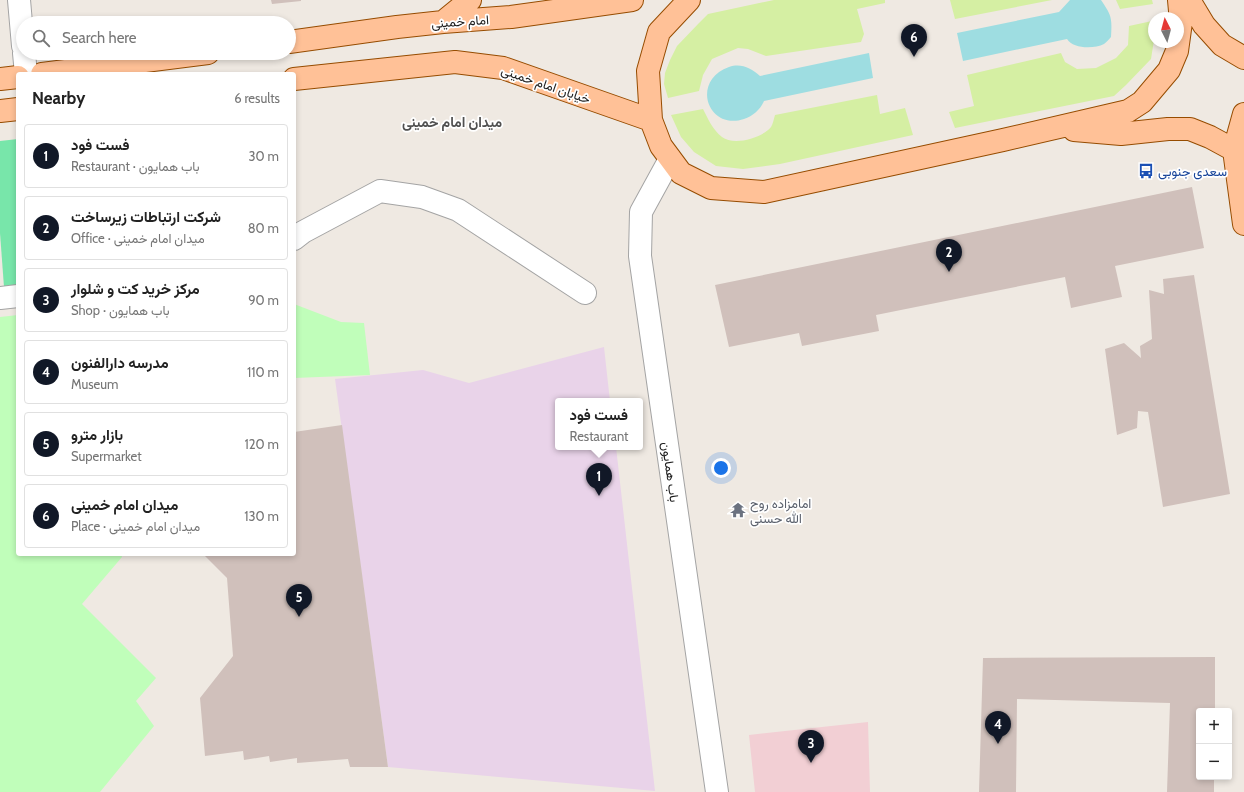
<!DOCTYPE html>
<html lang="en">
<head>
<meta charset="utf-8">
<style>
	:root { --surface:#fff; --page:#f6f6f6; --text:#222; --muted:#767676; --line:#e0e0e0; --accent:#111827 }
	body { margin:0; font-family:Cabin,Vazirmatn,sans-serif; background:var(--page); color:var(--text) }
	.controls { position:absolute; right:12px; bottom:12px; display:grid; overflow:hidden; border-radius:4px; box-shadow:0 2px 6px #0003 }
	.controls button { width:36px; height:36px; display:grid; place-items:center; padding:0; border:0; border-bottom:1px solid var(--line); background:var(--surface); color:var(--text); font:20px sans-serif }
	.compass { position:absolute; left:1148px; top:12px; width:36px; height:36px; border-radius:50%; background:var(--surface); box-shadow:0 2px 6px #0003; rotate:354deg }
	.you { position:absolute; left:721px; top:468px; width:14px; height:14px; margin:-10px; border:3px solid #fff; border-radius:50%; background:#1a73e8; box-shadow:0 0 0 6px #1a73e833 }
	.badge { display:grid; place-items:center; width:26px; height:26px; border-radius:50%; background:var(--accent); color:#fff; font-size:13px; font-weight:700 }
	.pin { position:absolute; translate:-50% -33px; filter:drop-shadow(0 1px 2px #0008) }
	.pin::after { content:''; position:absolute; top:21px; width:14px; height:12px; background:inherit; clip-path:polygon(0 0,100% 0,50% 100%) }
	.popup { position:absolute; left:555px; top:398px; width:88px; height:52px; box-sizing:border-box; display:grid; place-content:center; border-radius:4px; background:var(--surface); filter:drop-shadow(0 1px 3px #0005); font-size:13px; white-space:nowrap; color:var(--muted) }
	.popup b { font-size:15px; color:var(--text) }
	.popup::after { content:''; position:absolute; left:50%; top:100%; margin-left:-8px; border:8px solid transparent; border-top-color:var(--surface) }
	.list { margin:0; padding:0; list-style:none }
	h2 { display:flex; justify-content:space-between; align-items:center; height:52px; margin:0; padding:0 16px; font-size:17px }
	h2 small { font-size:13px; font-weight:400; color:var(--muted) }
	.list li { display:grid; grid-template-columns:26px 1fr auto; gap:12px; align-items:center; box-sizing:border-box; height:64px; margin:0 8px 8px; padding:0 8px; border:1px solid var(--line); border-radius:4px }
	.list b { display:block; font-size:15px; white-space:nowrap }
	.list p { margin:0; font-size:13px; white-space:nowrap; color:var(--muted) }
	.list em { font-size:13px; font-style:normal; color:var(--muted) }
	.icon { flex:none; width:22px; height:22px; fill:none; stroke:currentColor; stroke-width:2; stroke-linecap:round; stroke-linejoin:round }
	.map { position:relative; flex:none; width:1244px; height:792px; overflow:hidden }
	.search { position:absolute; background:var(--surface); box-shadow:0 2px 6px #0003; left:16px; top:16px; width:280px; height:44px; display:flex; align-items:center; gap:10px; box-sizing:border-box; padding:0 14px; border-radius:22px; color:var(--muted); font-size:15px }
	.panel { position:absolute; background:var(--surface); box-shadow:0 2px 6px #0003; left:16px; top:72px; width:280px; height:484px; border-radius:4px }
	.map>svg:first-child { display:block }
	.commercial { fill:#f2cfd4 }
	.industrial { fill:#e9d3e9 }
	.grass { fill:#d5efa3 }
	.park { fill:#c0feba }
	.pitch { fill:#78e6aa }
	.water { fill:#9edde1 }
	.building { fill:#d0c0bb }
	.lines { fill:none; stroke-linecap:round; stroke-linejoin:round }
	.minor-casing { stroke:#a4a4a4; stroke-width:24 }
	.major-casing { stroke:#964c00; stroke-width:24 }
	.minor { stroke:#fff; stroke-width:22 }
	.major { stroke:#ffc197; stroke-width:22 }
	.labels { text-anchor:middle; stroke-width:3.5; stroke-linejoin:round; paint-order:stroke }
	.street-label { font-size:13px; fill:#1d1d1d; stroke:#fff }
	.transit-label { font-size:13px; fill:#164399; stroke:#fff; text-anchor:start }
	.worship-label { font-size:13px; fill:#5b616d; stroke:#fff; text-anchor:start }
	.neighbourhood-label { font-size:14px; font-weight:bold; fill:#505050; stroke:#fff }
</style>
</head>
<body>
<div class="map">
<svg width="1244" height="792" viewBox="0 0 1244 792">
	<rect width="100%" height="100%" fill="#efe9e2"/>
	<!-- commercial -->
	<path class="commercial" d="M 868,722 L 870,792 L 755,792 L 749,735 Z"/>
	<!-- industrial -->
	<path class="industrial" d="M 604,347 L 610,401 L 558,401 L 558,447 L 616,447 L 655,791 L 388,767 L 335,379 L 423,370 L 469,383 Z"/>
	<!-- grass -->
	<path class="grass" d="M 774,0 L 885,0 L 885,3 L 857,9 L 864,34 L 861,42 L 766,56 L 748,49 L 738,48 L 712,59 L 703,75 L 699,91 L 668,98 L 664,84 L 665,73 L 670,60 L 677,46 L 699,23 L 708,14 Z
		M 950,0 L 1052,0 L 955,19 Z
		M 1116,0 L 1152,0 L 1153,4 L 1120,9 Z
		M 1152,21 L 1154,40 L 1151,59 L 1126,85 L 1114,96 L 955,128 L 949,112 L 974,106 L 967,75 L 1061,53 L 1065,62 L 1077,69 L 1096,68 L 1116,58 L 1128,45 L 1129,26 Z
		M 877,95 L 880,114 L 905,108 L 913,135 L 780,164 L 743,169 L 716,166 L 694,152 L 681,137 L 671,115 L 703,109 C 708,119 713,130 722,137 C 734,146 762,138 771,127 C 773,124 774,118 775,115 Z"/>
	<!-- park -->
	<path class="park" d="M 294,304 L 341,322 L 364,323 L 370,375 L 294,378 Z
		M 18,315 L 18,554 L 121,554 L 122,557 L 82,604 L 156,678 L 136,701 L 154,726 L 100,792 L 0,792 L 0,317 Z"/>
	<!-- pitch -->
	<path class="pitch" d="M 18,139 L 18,286 L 4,287 L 0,233 L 0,141 Z"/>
	<!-- water -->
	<path class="water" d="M 1070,0 L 1101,0 C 1112,16 1112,18 1111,37 C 1109,39 1107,42 1104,44 C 1094,49 1073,49 1067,39 L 963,61 L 957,33 L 1059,12 Z
		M 869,53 L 873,78 L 764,101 C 760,110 753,116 744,119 C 708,131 690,81 729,67 C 741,63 751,68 760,76 Z"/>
	<!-- building -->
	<path class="building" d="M 271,0 L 301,0 L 301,1 L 272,4 Z
		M 1192,187 L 1204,248 L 1115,266 L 1122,297 L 1071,308 L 1065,277 L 876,315 L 879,331 L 802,346 L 799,333 L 729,347 L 715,285 Z
		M 1194,275 L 1230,494 L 1163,507 L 1148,412 L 1138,411 L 1137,428 L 1117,435 L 1105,349 L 1124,343 L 1141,358 L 1140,346 L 1152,339 L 1149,290 L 1164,294 L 1163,279 Z
		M 342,425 L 388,767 L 350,767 L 348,759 L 297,763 L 297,758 L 270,762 L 269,756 L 244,760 L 243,751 L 205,756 L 200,698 L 233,656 L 227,578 L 203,554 L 294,554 L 294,432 Z
		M 1215,657 L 1215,711 L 1199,711 L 1199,777 L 1214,777 L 1214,792 L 1167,792 L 1170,703 L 1017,699 L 1016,792 L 979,792 L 983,658 Z"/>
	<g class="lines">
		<defs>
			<path id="minor" d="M 19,0 L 23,46
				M 24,53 L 26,74
				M 670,159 L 641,212 L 640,256 L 717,792
				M 294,239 L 303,232 L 380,191 L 422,197 L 458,210 L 585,293
				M 0,298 L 18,296"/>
			<path id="major" d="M 689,0 L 659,32 L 648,71 L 651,120 L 661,146 L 681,173 L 711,188 L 764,192 L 1003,140 L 1128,111 L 1142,102 L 1169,70 L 1177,51 L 1181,22 L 1179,0
				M 1189,0 L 1204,25 L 1222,45 L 1244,58
				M 443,22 L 470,0
				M 289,42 L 397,27 L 443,22 L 511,17 L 632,0
				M 42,74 L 208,53
				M 0,79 L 18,77
				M 294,79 L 455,62 L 503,68 L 651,120
				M 0,111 L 18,109
				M 1244,114 L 1234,150 L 1244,224
				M 1074,130 L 1121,134 L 1168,129 L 1190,129 L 1210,137 L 1234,150"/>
		</defs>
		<!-- minor casing -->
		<use href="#minor" class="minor-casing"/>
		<!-- major casing -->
		<use href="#major" class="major-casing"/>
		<!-- minor -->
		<use href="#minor" class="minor"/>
		<!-- major -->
		<use href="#major" class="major"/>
	</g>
	<!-- icons -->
	<defs>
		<symbol id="bus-bare" viewBox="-9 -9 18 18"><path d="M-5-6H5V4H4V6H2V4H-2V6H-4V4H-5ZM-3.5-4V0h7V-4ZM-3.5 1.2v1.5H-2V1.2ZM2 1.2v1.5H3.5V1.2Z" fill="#1a4fb4" stroke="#fff" stroke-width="2.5" paint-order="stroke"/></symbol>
		<symbol id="temple-bare" viewBox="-9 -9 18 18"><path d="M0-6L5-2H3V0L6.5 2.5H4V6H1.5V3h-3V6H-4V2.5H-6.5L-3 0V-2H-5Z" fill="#6b7280" stroke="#fff" stroke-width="2.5" paint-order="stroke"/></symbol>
	</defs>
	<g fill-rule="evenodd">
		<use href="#bus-bare" x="1135" y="160" width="22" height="22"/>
		<use href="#temple-bare" x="727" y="499" width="22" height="22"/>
	</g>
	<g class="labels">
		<!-- street labels -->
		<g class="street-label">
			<text transform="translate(460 21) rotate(-4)" y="5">امام خمینی</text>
			<text transform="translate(546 84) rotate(19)" y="5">خیابان امام خمینی</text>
			<text transform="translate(671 472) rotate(82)" y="5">باب همایون</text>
		</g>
		<!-- transit labels -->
		<g class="transit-label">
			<text x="1158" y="176">سعدی جنوبی</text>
		</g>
		<!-- worship labels -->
		<g class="worship-label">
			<text x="750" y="508">امامزاده روح<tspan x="750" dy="15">الله حسنی</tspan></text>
		</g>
		<!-- neighbourhood labels -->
		<g class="neighbourhood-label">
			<text x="452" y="127">میدان امام خمینی</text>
		</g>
	</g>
</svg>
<div class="controls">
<button>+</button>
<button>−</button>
</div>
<svg class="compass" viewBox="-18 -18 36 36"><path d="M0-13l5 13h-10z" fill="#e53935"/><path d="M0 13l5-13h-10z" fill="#767676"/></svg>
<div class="you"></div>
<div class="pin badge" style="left:599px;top:496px">1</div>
<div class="popup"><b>فست فود</b>Restaurant</div>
<div class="pin badge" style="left:949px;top:272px">2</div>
<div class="pin badge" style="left:811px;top:763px">3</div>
<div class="pin badge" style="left:998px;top:744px">4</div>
<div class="pin badge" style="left:299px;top:617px">5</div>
<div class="pin badge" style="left:914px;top:57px">6</div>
<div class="search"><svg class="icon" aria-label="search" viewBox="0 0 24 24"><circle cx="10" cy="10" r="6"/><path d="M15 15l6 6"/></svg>Search here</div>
<section class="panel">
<h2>Nearby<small>6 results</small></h2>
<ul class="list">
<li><span class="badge">1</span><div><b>فست فود</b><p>Restaurant · باب همایون</p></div><em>30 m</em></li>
<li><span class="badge">2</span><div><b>شرکت ارتباطات زیرساخت</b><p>Office · میدان امام خمینی</p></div><em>80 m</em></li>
<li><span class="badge">3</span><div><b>مرکز خرید کت و شلوار</b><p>Shop · باب همایون</p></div><em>90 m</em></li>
<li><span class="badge">4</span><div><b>مدرسه دارالفنون</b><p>Museum</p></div><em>110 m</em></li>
<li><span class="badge">5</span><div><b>بازار مترو</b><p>Supermarket</p></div><em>120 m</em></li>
<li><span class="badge">6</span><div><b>میدان امام خمینی</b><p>Place · میدان امام خمینی</p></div><em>130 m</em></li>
</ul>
</section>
</div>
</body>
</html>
